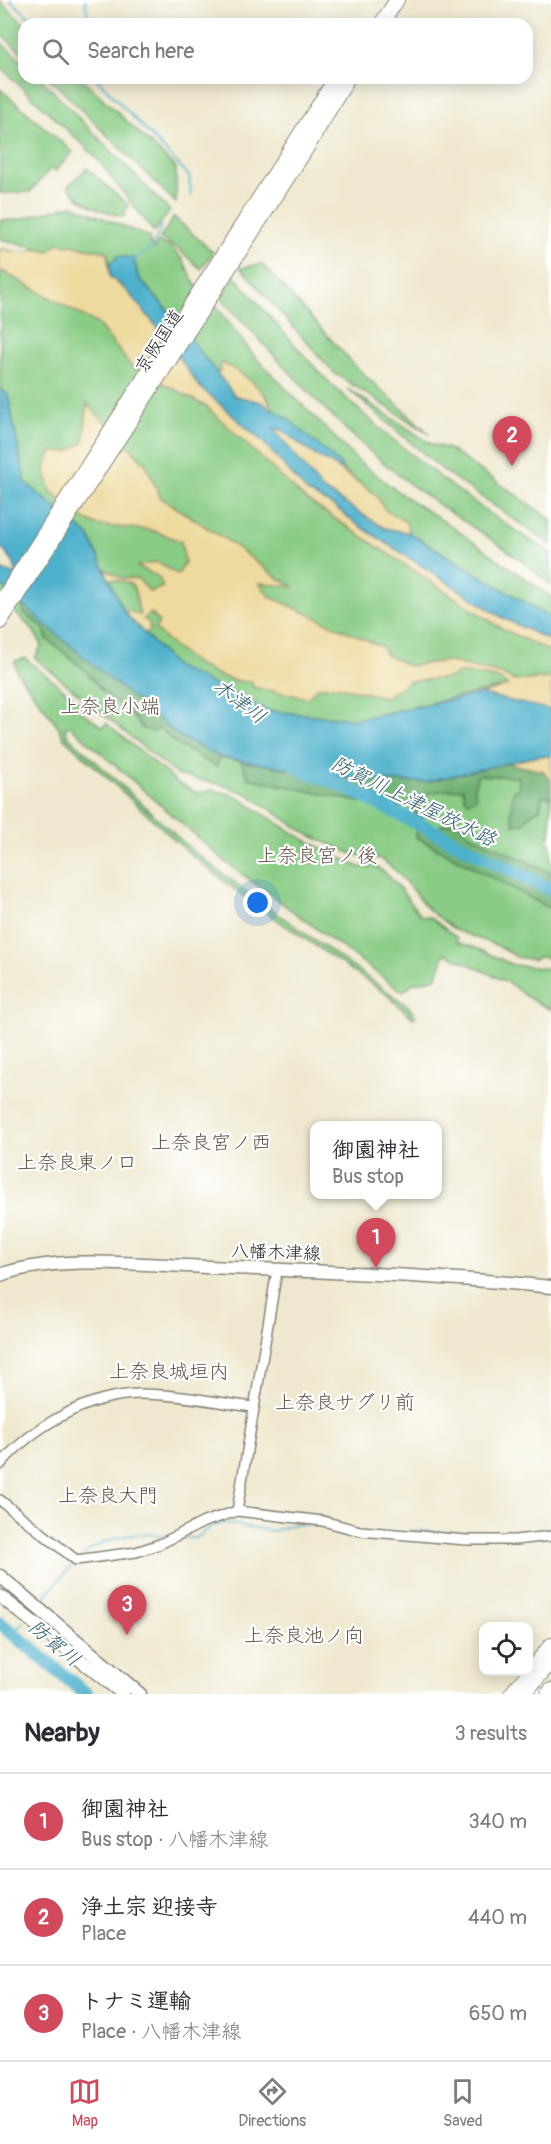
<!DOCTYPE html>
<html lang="en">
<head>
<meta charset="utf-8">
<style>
	:root { --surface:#fff; --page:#f7f7f7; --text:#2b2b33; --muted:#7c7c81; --line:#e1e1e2; --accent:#d1495b }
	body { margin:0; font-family:Pangolin,"Klee One",sans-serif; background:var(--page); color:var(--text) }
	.controls { position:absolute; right:18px; bottom:18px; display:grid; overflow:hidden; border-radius:12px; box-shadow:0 3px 15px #0003 }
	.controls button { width:54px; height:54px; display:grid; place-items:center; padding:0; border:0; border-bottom:2px solid var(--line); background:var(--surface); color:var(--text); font:30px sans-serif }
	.you { position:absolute; left:258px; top:903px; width:21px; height:21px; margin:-15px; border:4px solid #fff; border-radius:50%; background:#1a73e8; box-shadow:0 0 0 9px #1a73e833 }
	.badge { display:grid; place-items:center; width:39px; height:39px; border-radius:50%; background:var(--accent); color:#fff; font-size:20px; font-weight:700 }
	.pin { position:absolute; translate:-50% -50px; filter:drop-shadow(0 2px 3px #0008) }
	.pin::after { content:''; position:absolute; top:32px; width:21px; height:18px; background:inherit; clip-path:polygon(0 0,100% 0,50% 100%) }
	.popup { position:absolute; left:310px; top:1121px; width:132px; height:78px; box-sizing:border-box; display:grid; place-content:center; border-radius:12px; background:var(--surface); filter:drop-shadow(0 2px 4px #0005); font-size:20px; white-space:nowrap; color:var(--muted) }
	.popup b { font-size:22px; color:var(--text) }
	.popup::after { content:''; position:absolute; left:50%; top:100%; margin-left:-12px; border:12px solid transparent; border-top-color:var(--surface) }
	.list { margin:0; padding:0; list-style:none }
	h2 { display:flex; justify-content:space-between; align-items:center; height:78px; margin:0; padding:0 24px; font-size:26px }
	h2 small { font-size:20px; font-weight:400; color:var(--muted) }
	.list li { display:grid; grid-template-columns:39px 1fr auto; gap:18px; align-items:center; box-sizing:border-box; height:96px; padding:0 24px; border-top:2px solid var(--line) }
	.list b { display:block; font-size:22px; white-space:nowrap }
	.list p { margin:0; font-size:20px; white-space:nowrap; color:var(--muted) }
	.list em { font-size:20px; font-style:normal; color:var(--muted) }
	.icon { flex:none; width:33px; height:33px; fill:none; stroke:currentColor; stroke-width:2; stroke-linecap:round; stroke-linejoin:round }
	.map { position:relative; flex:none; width:551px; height:1694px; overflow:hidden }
	.search { position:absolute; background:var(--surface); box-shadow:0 3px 15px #0003; left:18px; right:18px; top:18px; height:66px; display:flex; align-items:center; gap:15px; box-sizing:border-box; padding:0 21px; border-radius:18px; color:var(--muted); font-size:22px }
	.sheet { height:366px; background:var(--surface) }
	nav { display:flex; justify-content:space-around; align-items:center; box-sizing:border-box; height:84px; border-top:2px solid var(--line); background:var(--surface); font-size:16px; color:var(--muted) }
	nav a { display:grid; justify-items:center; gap:3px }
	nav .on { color:var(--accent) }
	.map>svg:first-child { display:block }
	.green { fill:#89cc85; stroke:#527450; stroke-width:1.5 }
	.forest { fill:#6eb072; stroke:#456647; stroke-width:1.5 }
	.sand { fill:#eeda9e; stroke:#857b5d; stroke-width:1.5 }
	.water { fill:#4db1cc; stroke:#346674; stroke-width:1.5 }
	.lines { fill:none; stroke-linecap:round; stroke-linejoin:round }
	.stream { stroke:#4db1cc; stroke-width:2 }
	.river { stroke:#4db1cc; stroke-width:14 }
	.minor-casing { stroke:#868275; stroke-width:12 }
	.major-casing { stroke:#868275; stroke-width:15 }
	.highway-casing { stroke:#868275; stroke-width:16 }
	.minor { stroke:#fff; stroke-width:9 }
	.major { stroke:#fff; stroke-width:12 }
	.highway { stroke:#fff; stroke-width:14 }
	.labels { text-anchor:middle; stroke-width:4.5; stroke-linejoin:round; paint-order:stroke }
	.street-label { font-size:18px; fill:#1c1c1c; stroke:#fff }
	.water-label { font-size:20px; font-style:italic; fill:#325f6b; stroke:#fff }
	.neighbourhood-label { font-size:20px; fill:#635246; stroke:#fff }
</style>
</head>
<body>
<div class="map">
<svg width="551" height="1694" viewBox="0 0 551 1694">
	<rect width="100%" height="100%" fill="#fff"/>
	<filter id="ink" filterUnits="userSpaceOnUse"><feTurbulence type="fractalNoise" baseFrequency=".0167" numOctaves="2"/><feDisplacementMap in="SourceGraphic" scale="12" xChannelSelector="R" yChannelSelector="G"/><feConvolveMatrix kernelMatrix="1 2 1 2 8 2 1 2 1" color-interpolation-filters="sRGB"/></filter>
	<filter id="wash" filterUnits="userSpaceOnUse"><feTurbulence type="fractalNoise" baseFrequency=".008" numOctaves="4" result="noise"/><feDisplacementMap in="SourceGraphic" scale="24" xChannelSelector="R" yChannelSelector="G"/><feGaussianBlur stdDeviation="1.35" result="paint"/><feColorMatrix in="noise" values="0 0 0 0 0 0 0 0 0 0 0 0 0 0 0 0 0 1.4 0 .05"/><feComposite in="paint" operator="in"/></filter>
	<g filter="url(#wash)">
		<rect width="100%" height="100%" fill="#efe8ce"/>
		<!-- green -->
		<path class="green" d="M 0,1 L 24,24 L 24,55 L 0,33 Z
			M 0,42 L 24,63 L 24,78 L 40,78 L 170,211 L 154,232 L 94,155 L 0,67 Z
			M 49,78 L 81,78 L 176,168 L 176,203 Z
			M 0,89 L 73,152 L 55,171 L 51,168 L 30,192 L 0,193 Z
			M 87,168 L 128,205 L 124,216 C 104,213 79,203 68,186 Z
			M 72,205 L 149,237 L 150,244 L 155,249 L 158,241 L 171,247 L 183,260 L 195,284 L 217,307 L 254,356 L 359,462 L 404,496 L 451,526 L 551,597 L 551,618 L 409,533 L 405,522 L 386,511 L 375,494 L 343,470 L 287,418 L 273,410 L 268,397 L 224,364 L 221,363 L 221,371 L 215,374 L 165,307 L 138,278 L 135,262 L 119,256 L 110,264 L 107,252 L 59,243 L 49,251 L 0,239 L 0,220 L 17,220 Z
			M 174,217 L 213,252 L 201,269 L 177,248 L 160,238 Z
			M 262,264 L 357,368 L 430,434 L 334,373 L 241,268 Z
			M 0,270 L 98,324 L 131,366 L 206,406 L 305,499 L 501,628 L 551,652 L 551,678 L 514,681 L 501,674 L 446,661 L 409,666 L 386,655 L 382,647 L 270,597 L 258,583 L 293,586 L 279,579 L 228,541 L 161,498 L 145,462 L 87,405 L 84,442 L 68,453 L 51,452 L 96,525 L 151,530 L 181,541 L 185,562 L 178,575 L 138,567 L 159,576 L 163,587 L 150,592 L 138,579 L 121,578 L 103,568 L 89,536 L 25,482 L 8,395 L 0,389 Z
			M 234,276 C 266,311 297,350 331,384 C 398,448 472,505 551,553 L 551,585 C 508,546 456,519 410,484 C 339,431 281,362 221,298 Z
			M 348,389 L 431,444 L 449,449 L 551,519 L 551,545 L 444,471 Z
			M 109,579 L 127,582 L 134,587 L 140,616 L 130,611 L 124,612 Z
			M 0,584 L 22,604 L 24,613 L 44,629 L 47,639 L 85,670 L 103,692 L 127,710 L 143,729 L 159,728 L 178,745 L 215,766 L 220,757 L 241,761 L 248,778 L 368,804 L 376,792 L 387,791 L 392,816 L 401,805 L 411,806 L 419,817 L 416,837 L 551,909 L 551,958 L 539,957 L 534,960 L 517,957 L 498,946 L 455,930 L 429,910 L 397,872 L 381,859 L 352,854 L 309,835 L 246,793 L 219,784 L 177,775 L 35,658 L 42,645 L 33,630 L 0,597 Z
			M 150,613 L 159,622 L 155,629 L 253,682 L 253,687 L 308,698 L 317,687 L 336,686 L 385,697 L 409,681 L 448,678 L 463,672 L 500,679 L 508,686 L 357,719 L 268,711 L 176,667 L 144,633 L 150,631 L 149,622 L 142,619 Z
			M 25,658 L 78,701 L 82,712 L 103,727 L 106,723 L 178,783 L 197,793 L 214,790 L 234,795 L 298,836 L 359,867 L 370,867 L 371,863 C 397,879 403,894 421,916 L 430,917 L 457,938 L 456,942 L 476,948 L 513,965 L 551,969 L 551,1010 L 527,997 L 509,983 L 445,953 L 436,978 L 412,984 L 403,992 L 227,863 L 70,726 L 65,728 L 68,736 L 193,851 L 251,895 L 408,1006 L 416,1016 L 413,1018 L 386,994 L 248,900 L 189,853 L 64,738 L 58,726 L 17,672 L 15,661 Z
			M 478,775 L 520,777 L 519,788 L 513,791 L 513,799 L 524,823 L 530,814 L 540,809 L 542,796 L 551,797 L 551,834 L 548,838 L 551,848 L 551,873 L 465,832 L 460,822 L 441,825 L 439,831 L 430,832 L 423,820 L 421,797 L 432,792 L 474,787 Z"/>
		<!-- forest -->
		<path class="forest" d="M 22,604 L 179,736 L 220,757 L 216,767 L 178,745 L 159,728 L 154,732 L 143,729 L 127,710 L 103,692 L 85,670 L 47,639 L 44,629 L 24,613 Z
			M 241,761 L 367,781 L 425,782 L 506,763 L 544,771 L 551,783 L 551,797 L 542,796 L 540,809 L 530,814 L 524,823 L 514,825 L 511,812 L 513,791 L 519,788 L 519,777 L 478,775 L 474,787 L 476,797 L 469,802 L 464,797 L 463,788 L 432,792 L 421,798 L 423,820 L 430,832 L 439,831 L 441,825 L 460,822 L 465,832 L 551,873 L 551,909 L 416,837 L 419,817 L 411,806 L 401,805 L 392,817 L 387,791 L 376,792 L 368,804 L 248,778 Z"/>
		<!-- sand -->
		<path class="sand" d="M 59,243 L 107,252 L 110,277 L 128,292 L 159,329 L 198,385 L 265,444 L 307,492 L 335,507 L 358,525 L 503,618 L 551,641 L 551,652 L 501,628 L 305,499 L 206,406 L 131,366 L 98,324 L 0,270 L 0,249 L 27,253 L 33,249 L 49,251 Z
			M 221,363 C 242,371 265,389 273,410 L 261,402 L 235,396 L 215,374 L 220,371 Z
			M 87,404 L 145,463 L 161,498 L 228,541 L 279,579 L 295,587 L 259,583 L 270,597 L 382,647 L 386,655 L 409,666 L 446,661 L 501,674 L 514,681 L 551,678 L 551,710 L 481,694 L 508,686 L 500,679 L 463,672 L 448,678 L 409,681 L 385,697 L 336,686 L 317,687 L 308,698 L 253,687 L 252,682 C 214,682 181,655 155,629 L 159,622 L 151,613 L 143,619 L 149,622 L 150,631 L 144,633 L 124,612 L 130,611 L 140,615 L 134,587 L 127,582 L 109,579 L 103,568 L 121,578 L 138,579 L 150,592 L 163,587 L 159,577 L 137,566 L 158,562 L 178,575 L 185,562 L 181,541 L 151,530 L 96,525 L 80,517 L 51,491 L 45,470 L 51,452 L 68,452 L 84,442 Z
			M 272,427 L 281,430 L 375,494 L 386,511 L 406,522 L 409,533 L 384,528 L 322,489 Z
			M 538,756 L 551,756 L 551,783 L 544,771 L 506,763 Z"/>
		<!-- water -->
		<path class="water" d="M 118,256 L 133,258 L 139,278 L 165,307 L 235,396 L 261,402 L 287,418 L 341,465 L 343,470 L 315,455 L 281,430 L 273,428 L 322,489 L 384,528 L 409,533 L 551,618 L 551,641 L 503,618 L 358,525 L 335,507 L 307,492 L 265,444 L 198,385 L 159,329 L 128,292 L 110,276 L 110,264 Z
			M 0,389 L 8,395 L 25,482 L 89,536 L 124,612 L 176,667 L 268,711 L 357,719 L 481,694 L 551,710 L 551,756 L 538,756 L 425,782 L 367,781 L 220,757 L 179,736 L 42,622 L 0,584 L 0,569 L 18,576 L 13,562 L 0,546 Z"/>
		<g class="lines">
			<!-- stream -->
			<path class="stream" d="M 10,0 L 37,24
				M 85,0 L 89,24
				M 96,78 L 189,176 L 191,196
				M 132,262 L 153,246 L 161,226
				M 410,1531 L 512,1535 L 539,1532
				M 180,1538 L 197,1538 L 212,1526 L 222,1523 L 273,1531 L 294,1524 L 326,1526
				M 83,1555 C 107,1536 138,1531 168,1536
				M 38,1604 L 74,1563
				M 13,1634 L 23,1622"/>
			<!-- river -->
			<path class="river" d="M 290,761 L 305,771 L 339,784 L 551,890
				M 0,1623 L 86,1694"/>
		</g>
	</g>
	<g filter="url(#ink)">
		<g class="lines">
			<defs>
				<path id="minor" d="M 0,1465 C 33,1426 88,1395 139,1394 C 177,1394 215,1402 253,1407
					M 0,1500 L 76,1560 L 136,1552 L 160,1544 L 204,1522 L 237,1511 L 323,1521 L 360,1531 L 466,1540 L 515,1540 L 551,1536
					M 237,1511 L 277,1270"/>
				<path id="major" d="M 0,1275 C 60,1254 144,1265 209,1267 C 323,1272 437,1275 551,1287
					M 0,1576 L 140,1694
					M 0,1596 L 123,1694"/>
				<path id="highway" d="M 381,24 L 397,0
					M 0,603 L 336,78
					M 0,622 L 308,146 L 348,78
					M 511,1694 L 551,1645
					M 524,1694 L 551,1662
					M 548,1694 L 551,1690"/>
			</defs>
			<!-- minor casing -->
			<use href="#minor" class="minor-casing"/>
			<!-- major casing -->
			<use href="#major" class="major-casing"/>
			<!-- highway casing -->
			<use href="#highway" class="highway-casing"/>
			<!-- minor -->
			<use href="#minor" class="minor"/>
			<!-- major -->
			<use href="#major" class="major"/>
			<!-- highway -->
			<use href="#highway" class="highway"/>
		</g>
	</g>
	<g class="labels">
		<!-- street labels -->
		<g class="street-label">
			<text transform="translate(159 341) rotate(-57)" y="6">京阪国道</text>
			<text transform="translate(276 1252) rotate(2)" y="6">八幡木津線</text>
		</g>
		<!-- water labels -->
		<g class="water-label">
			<text transform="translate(240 701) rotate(37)" y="7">木津川</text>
			<text transform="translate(414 801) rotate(26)" y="7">防賀川上津屋放水路</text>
			<text transform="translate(55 1643) rotate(40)" y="7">防賀川</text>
		</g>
		<!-- neighbourhood labels -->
		<g class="neighbourhood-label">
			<text x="110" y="713">上奈良小端</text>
			<text x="317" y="862">上奈良宮ノ後</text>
			<text x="211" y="1149">上奈良宮ノ西</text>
			<text x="77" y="1169">上奈良東ノ口</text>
			<text x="169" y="1378">上奈良城垣内</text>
			<text x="345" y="1409">上奈良サグリ前</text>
			<text x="108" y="1502">上奈良大門</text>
			<text x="304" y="1642">上奈良池ノ向</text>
		</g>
	</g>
</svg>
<div class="controls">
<button><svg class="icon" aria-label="locate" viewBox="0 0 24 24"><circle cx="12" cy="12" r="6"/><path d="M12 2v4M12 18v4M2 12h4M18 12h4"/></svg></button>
</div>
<div class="you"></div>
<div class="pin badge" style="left:376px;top:1268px">1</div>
<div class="popup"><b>御園神社</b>Bus stop</div>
<div class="pin badge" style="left:512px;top:466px">2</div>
<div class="pin badge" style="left:127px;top:1635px">3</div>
<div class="search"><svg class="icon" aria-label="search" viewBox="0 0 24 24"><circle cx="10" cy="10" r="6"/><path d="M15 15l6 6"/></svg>Search here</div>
</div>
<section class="sheet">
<h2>Nearby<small>3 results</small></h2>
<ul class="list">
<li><span class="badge">1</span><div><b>御園神社</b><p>Bus stop · 八幡木津線</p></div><em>340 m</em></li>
<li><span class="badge">2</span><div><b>浄土宗 迎接寺</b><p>Place</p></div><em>440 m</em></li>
<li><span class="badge">3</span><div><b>トナミ運輸</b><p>Place · 八幡木津線</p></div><em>650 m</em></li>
</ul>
</section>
<nav>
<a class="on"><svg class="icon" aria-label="map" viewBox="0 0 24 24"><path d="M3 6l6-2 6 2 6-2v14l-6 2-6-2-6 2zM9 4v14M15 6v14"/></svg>Map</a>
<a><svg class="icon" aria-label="directions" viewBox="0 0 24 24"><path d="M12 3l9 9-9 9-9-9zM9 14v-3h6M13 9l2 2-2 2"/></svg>Directions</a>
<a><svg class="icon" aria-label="saved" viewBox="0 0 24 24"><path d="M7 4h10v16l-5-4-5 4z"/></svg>Saved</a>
</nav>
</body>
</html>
